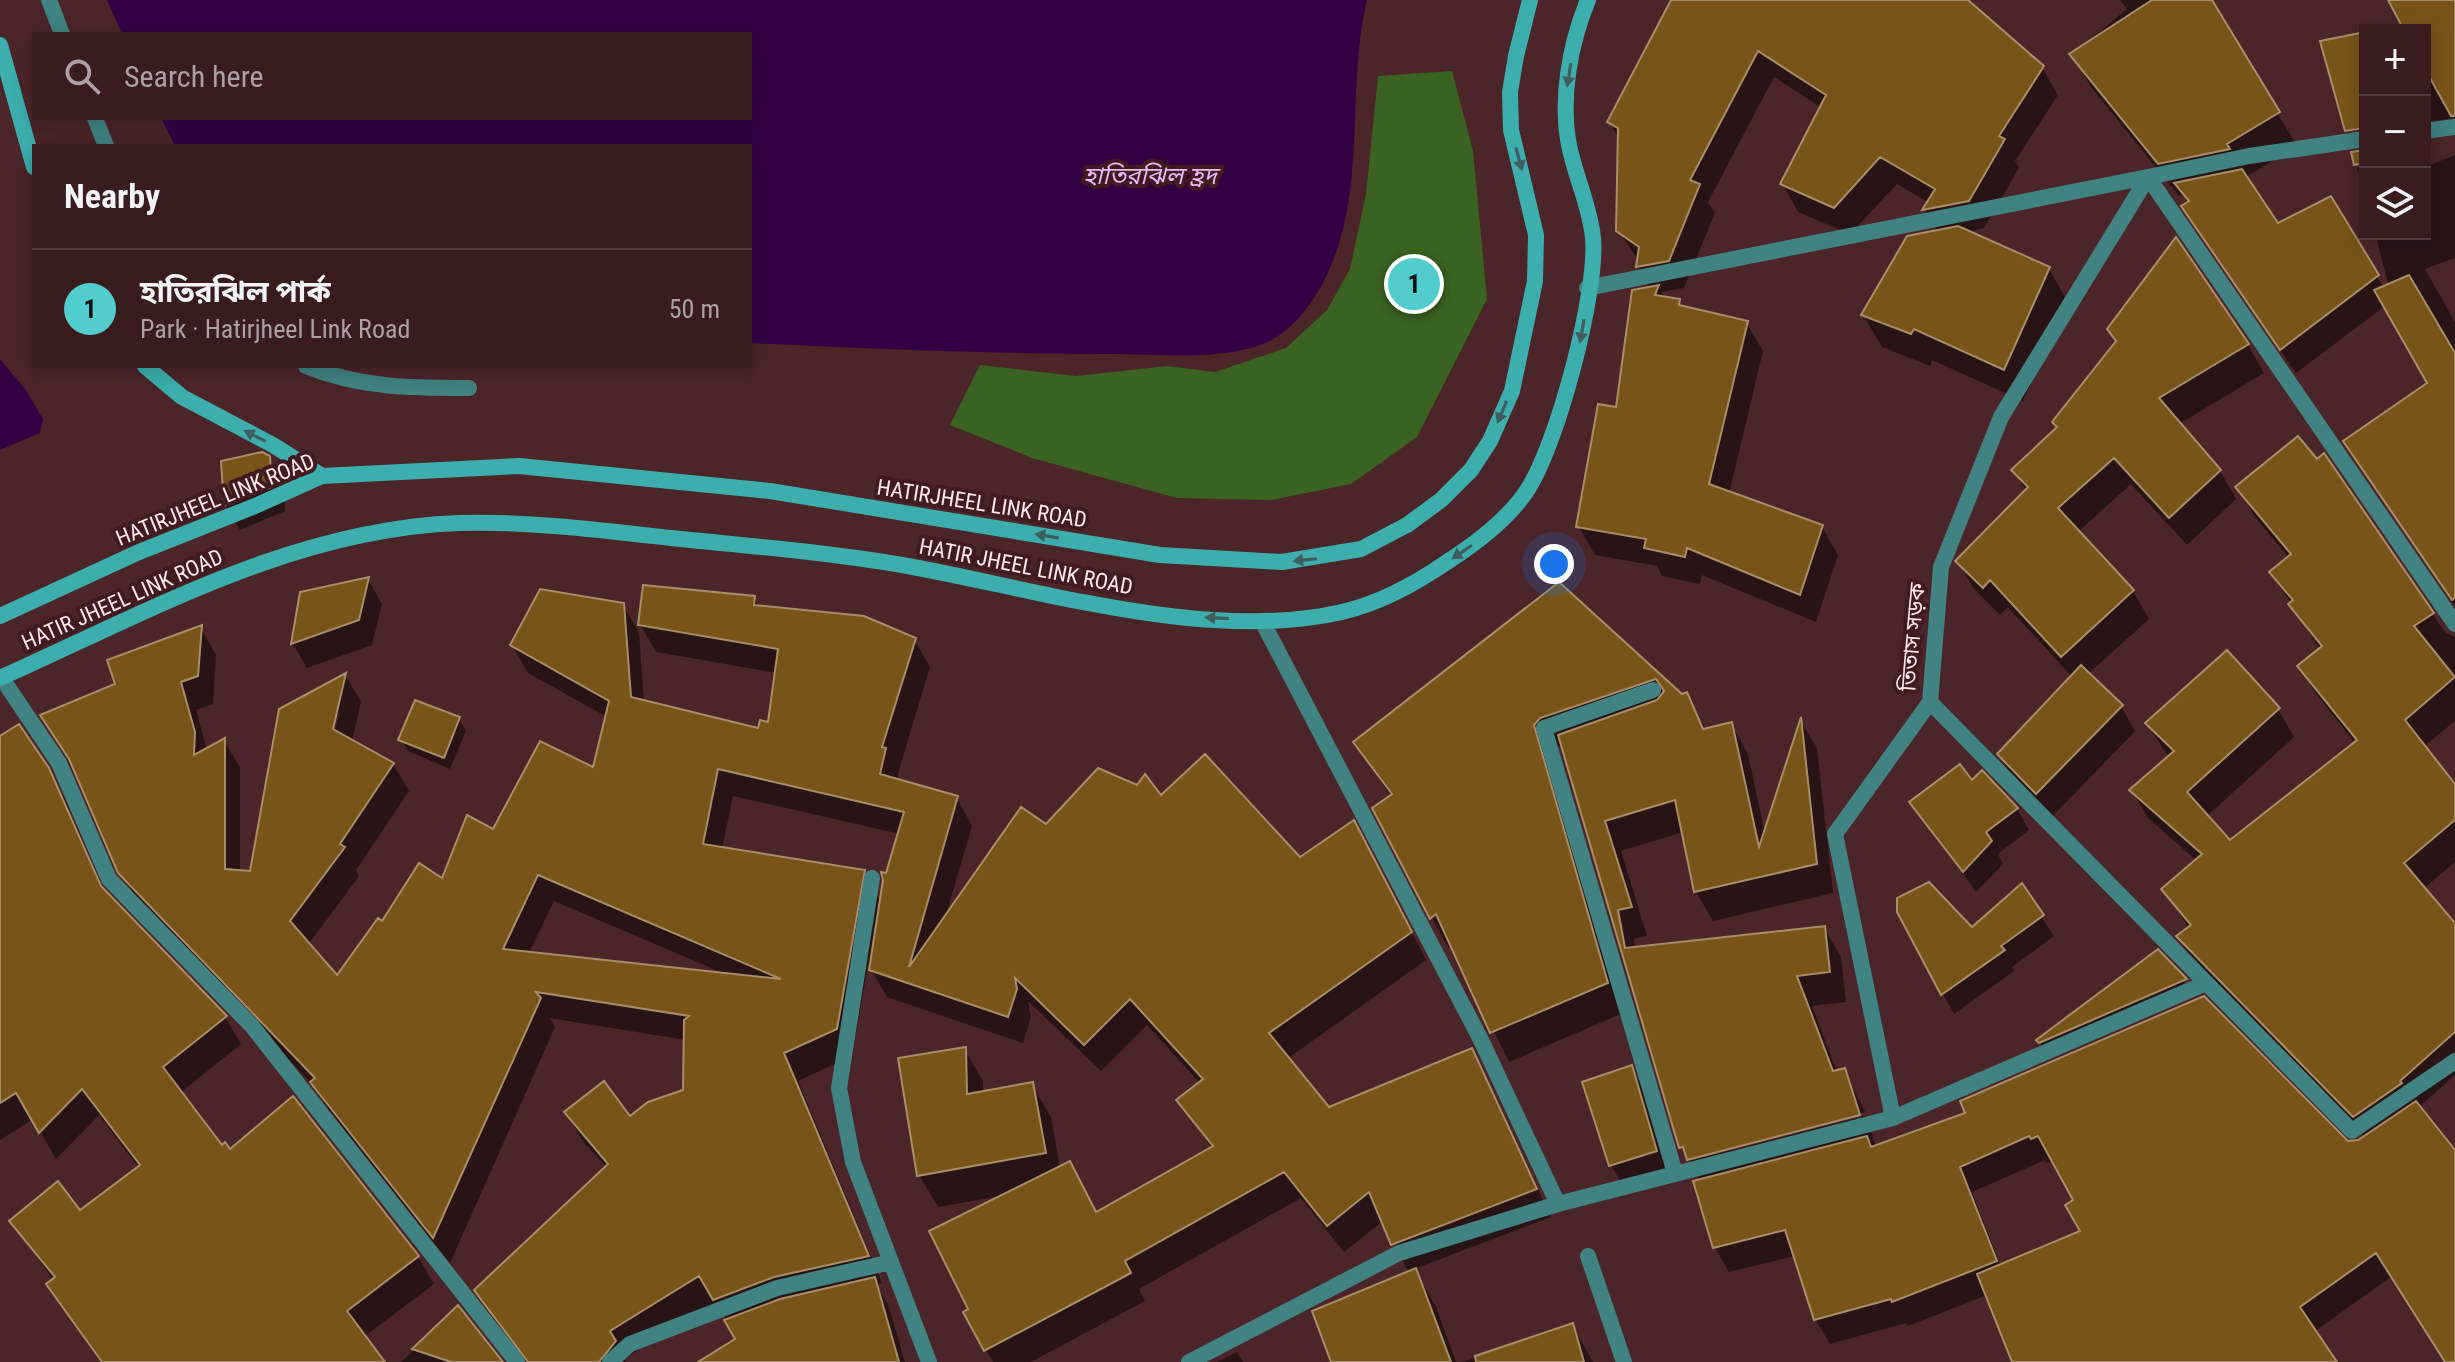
<!DOCTYPE html>
<html lang="en">
<head>
<meta charset="utf-8">
<style>
	:root { --surface:#391c1e; --page:#44292b; --text:#f1f3f6; --muted:#aba1a4; --line:#533a3c; --accent:#52cdcd }
	body { margin:0; font-family:"Roboto Condensed","Noto Sans Bengali",sans-serif; background:var(--page); color:var(--text) }
	.controls { position:absolute; right:24px; top:24px; display:grid; overflow:hidden; border-radius:0px; box-shadow:0 4px 20px #0003 }
	.controls button { width:72px; height:72px; display:grid; place-items:center; padding:0; border:0; border-bottom:2px solid var(--line); background:var(--surface); color:var(--text); font:40px sans-serif }
	.you { position:absolute; left:1554px; top:564px; width:28px; height:28px; margin:-20px; border:6px solid #fff; border-radius:50%; background:#1a73e8; box-shadow:0 0 0 12px #1a73e833 }
	.badge { display:grid; place-items:center; width:52px; height:52px; border-radius:50%; background:var(--accent); color:#111; font-size:26px; font-weight:700 }
	.pin { position:absolute; translate:-50% -50%; border:4px solid #fff; box-shadow:0 2px 8px #0006 }
	.list { margin:0; padding:0; list-style:none }
	h2 { display:flex; justify-content:space-between; align-items:center; height:104px; margin:0; padding:0 32px; font-size:34px }
	h2 small { font-size:26px; font-weight:400; color:var(--muted) }
	.list li { display:grid; grid-template-columns:52px 1fr auto; gap:24px; align-items:center; box-sizing:border-box; height:120px; padding:0 32px; border-top:2px solid var(--line) }
	.list b { display:block; font-size:30px; white-space:nowrap }
	.list p { margin:0; font-size:26px; white-space:nowrap; color:var(--muted) }
	.list em { font-size:26px; font-style:normal; color:var(--muted) }
	.icon { flex:none; width:44px; height:44px; fill:none; stroke:currentColor; stroke-width:2; stroke-linecap:round; stroke-linejoin:round }
	.map { position:relative; flex:none; width:2455px; height:1362px; overflow:hidden }
	.search { position:absolute; background:var(--surface); box-shadow:0 4px 20px #0003; left:32px; top:32px; width:720px; height:88px; display:flex; align-items:center; gap:20px; box-sizing:border-box; padding:0 28px; border-radius:0px; color:var(--muted); font-size:30px }
	.panel { position:absolute; background:var(--surface); box-shadow:0 4px 20px #0003; left:32px; top:144px; width:720px; height:224px; border-radius:0px }
	.map>svg:first-child { display:block }
	.green { fill:#3a6220 }
	.water { fill:#304 }
	.shadow { fill:#0007; fill-rule:evenodd }
	.building { fill:#795418; stroke:#a88d69; stroke-width:2; fill-rule:evenodd }
	.lines { fill:none; stroke-linecap:round; stroke-linejoin:round }
	.street { stroke:#418282; stroke-width:16 }
	.secondary { stroke:#3caeae; stroke-width:16 }
	.oneway { fill:#3f5d5f }
	.labels { text-anchor:middle; stroke-width:8; stroke-linejoin:round; paint-order:stroke }
	.street-label { font-size:22px; fill:#ffe9ea; stroke:#411b1f }
	.water-label { font-size:24px; font-style:italic; fill:#e8b8fd; stroke:#411b1f }
</style>
</head>
<body>
<div class="map">
<svg width="2455" height="1362" viewBox="0 0 2455 1362">
	<rect width="100%" height="100%" fill="#4c2528"/>
	<!-- green -->
	<path class="green" d="M 1452,71 L 1473,151 L 1487,299 L 1417,437 L 1351,484 L 1271,500 L 1177,498 L 1032,458 L 950,425 L 980,365 L 1076,376 L 1167,366 L 1215,372 L 1286,348 L 1327,310 L 1350,269 L 1366,194 L 1378,76 Z"/>
	<!-- water -->
	<path class="water" d="M 107,0 L 1367,0 C 1348,78 1363,163 1340,240 C 1329,279 1303,328 1263,344 C 1218,361 1161,354 1113,354 C 992,354 871,349 750,343 L 750,146 L 175,146 L 161,118 L 750,118 L 750,34 L 122,34 Z
		M 0,359 L 26,390 L 43,419 L 40,433 L 0,450 Z"/>
	<!-- shadow -->
	<path class="shadow" d="M 1673,0 L 1962,0 L 2042,68 L 2058,95 L 2015,161 L 2019,168 L 1984,228 L 1967,232 L 2049,269 L 2068,302 L 2023,401 L 1932,360 L 1930,366 L 1882,347 L 1863,315 L 1937,232 L 1925,210 L 1929,203 L 1897,184 L 1850,234 L 1798,212 L 1783,184 L 1822,108 L 1774,77 L 1708,202 L 1715,213 L 1684,288 L 1661,292 L 1665,299 L 1679,301 L 1683,307 L 1746,322 L 1763,351 L 1729,494 L 1822,527 L 1838,555 L 1816,622 L 1702,575 L 1700,584 L 1662,576 L 1657,566 L 1595,555 L 1579,527 L 1617,409 L 1650,289 L 1638,267 L 1639,261 L 1618,230 L 1620,140 L 1609,122 Z
		M 2120,0 L 2210,0 L 2297,146 L 2246,177 L 2277,225 L 2330,199 L 2384,288 L 2389,286 L 2375,234 L 2425,234 L 2425,167 L 2455,155 L 2455,258 L 2425,269 L 2455,322 L 2455,606 L 2345,441 L 2429,383 L 2385,306 L 2296,373 L 2198,231 L 2184,207 L 2188,204 L 2183,195 L 2179,196 L 2091,87 L 2072,54 L 2127,9 Z
		M 2390,0 L 2455,0 L 2455,118 L 2425,122 L 2425,30 L 2386,30 L 2404,26 Z
		M 2365,165 L 2365,197 L 2357,168 Z
		M 2248,345 L 2264,373 L 2179,424 L 2220,471 L 2236,499 L 2187,545 L 2131,484 L 2078,532 L 2133,591 L 2149,619 L 2088,674 L 2121,706 L 2135,731 L 2051,818 L 2013,779 L 1999,754 L 2072,677 L 2008,607 L 2000,615 L 1974,589 L 1958,561 L 2026,492 L 2014,470 L 2058,429 L 2054,423 Z
		M 2324,456 L 2445,632 L 2455,637 L 2455,721 L 2423,747 L 2455,788 L 2455,862 L 2423,889 L 2455,926 L 2455,1075 L 2419,1107 L 2455,1158 L 2455,1362 L 2446,1362 L 2392,1276 L 2314,1332 L 2334,1362 L 2014,1362 L 1987,1295 L 1908,1326 L 1906,1323 L 1830,1344 L 1816,1320 L 1795,1256 L 1729,1272 L 1715,1248 L 1695,1182 L 1701,1181 L 1689,1161 L 1866,1116 L 1876,1147 L 1968,1114 L 2347,1143 L 2365,1138 L 2195,965 L 2178,937 L 2189,928 L 2164,889 L 2197,861 L 2148,818 L 2132,790 L 2169,757 L 2147,724 L 2278,709 L 2294,737 L 2206,817 L 2230,843 L 2356,744 L 2316,694 L 2300,666 L 2320,650 L 2272,573 L 2289,558 L 2254,516 L 2238,487 ZM 2045,1160 L 2047,1163 L 2053,1160 L 2075,1201 L 2083,1232 L 2001,1266 L 1972,1192 Z
		M 269,458 L 284,483 L 285,511 L 240,530 L 226,506 L 224,463 Z
		M 368,579 L 382,604 L 372,645 L 307,668 L 293,644 L 302,594 Z
		M 1559,585 L 1681,696 L 1686,694 L 1706,730 L 1731,724 L 1748,754 L 1765,834 L 1801,722 L 1817,748 L 1833,893 L 1713,921 L 1696,892 L 1683,832 L 1621,851 L 1647,936 L 1634,939 L 1635,949 L 1824,928 L 1841,957 L 1846,1002 L 1812,1006 L 1837,1072 L 1844,1070 L 1865,1112 L 1689,1157 L 1689,1161 L 1681,1147 L 1563,745 L 1557,747 L 1623,1013 L 1509,1062 L 1452,944 L 1448,947 L 1432,918 L 1375,809 L 1391,797 L 1356,742 Z
		M 754,598 L 760,608 L 914,639 L 930,667 L 898,773 L 899,782 L 957,798 L 972,826 L 946,915 L 1047,827 L 1161,798 L 1300,860 L 1369,850 L 1426,960 L 1287,1059 L 1328,1109 L 1472,1050 L 1551,1217 L 1414,1269 L 1436,1307 L 1456,1362 L 1333,1362 L 1409,1273 L 1383,1221 L 1344,1252 L 1301,1198 L 1139,1289 L 1145,1301 L 1031,1362 L 993,1362 L 966,1312 L 971,1310 L 1001,1196 L 938,1207 L 919,1175 L 964,1049 L 983,1081 L 983,1093 L 1032,1085 L 1051,1117 L 1060,1168 L 1069,1163 L 1097,1213 L 1212,1149 L 1179,1100 L 1200,1083 L 1147,1025 L 1101,1071 L 1028,1001 L 1031,1017 L 1023,1043 L 887,997 L 868,965 L 852,1056 L 798,1081 L 882,1283 L 877,1285 L 889,1307 L 905,1362 L 701,1362 L 738,1340 L 716,1302 L 624,1359 L 626,1362 L 527,1362 L 493,1318 L 477,1291 L 607,1168 L 582,1140 L 566,1112 L 630,1118 L 685,1092 L 686,1040 L 550,1018 L 555,1027 L 450,1263 L 328,1109 L 315,1087 L 137,900 L 120,872 L 76,769 L 43,716 L 118,685 L 201,628 L 216,655 L 213,704 L 196,710 L 207,750 L 224,741 L 240,767 L 240,872 L 251,873 L 281,710 L 346,676 L 361,702 L 352,741 L 393,764 L 409,791 L 356,870 L 359,876 L 308,945 L 337,978 L 382,924 L 443,881 L 494,831 L 594,770 L 607,717 L 528,673 L 512,645 L 623,605 L 639,633 L 644,702 L 760,730 L 770,724 L 777,673 L 656,652 L 640,624 ZM 335,714 L 339,714 L 333,739 L 329,738 ZM 733,796 L 900,834 L 881,902 L 864,872 L 722,849 ZM 554,901 L 723,973 L 529,953 Z
		M 459,719 L 466,731 L 450,769 L 408,751 L 401,739 Z
		M 0,740 L 48,769 L 64,798 L 106,895 L 225,1017 L 241,1044 L 180,1093 L 222,1148 L 230,1152 L 293,1099 L 418,1257 L 434,1284 L 364,1337 L 383,1362 L 100,1362 L 65,1311 L 49,1284 L 54,1281 L 12,1221 L 80,1212 L 139,1168 L 99,1115 L 56,1159 L 33,1119 L 0,1140 Z
		M 1982,773 L 2017,809 L 2029,830 L 1998,854 L 2003,864 L 1976,892 L 1912,802 L 1972,783 Z
		M 2021,886 L 2054,936 L 2012,967 L 2014,971 L 1954,1014 L 1899,912 L 1971,930 Z
		M 2158,952 L 2192,992 L 2047,1054 L 2039,1040 Z
		M 1631,1067 L 1645,1092 L 1670,1176 L 1625,1189 L 1611,1165 Z
		M 458,1308 L 500,1362 L 401,1362 Z
		M 1572,1325 L 1593,1362 L 1463,1362 Z
		M 1237,1352 L 1243,1362 L 1217,1362 Z"/>
	<!-- building -->
	<path class="building" d="M 1671,0 L 1968,0 L 2044,66 L 1999,136 L 2005,139 L 1969,201 L 1922,210 L 1935,189 L 1880,157 L 1834,208 L 1780,184 L 1826,95 L 1758,51 L 1690,180 L 1700,184 L 1669,261 L 1636,267 L 1639,247 L 1616,231 L 1618,128 L 1607,122 Z
		M 2152,0 L 2212,0 L 2280,112 L 2227,144 L 2230,149 L 2158,164 L 2069,54 Z
		M 2388,0 L 2455,0 L 2455,116 L 2451,116 L 2425,69 L 2425,30 L 2404,30 Z
		M 2365,32 L 2365,128 L 2345,131 L 2320,41 Z
		M 2365,150 L 2365,163 L 2354,165 L 2351,152 Z
		M 2242,169 L 2278,223 L 2331,196 L 2379,275 L 2280,350 L 2181,206 L 2189,201 L 2174,183 Z
		M 1958,226 L 2050,267 L 2004,370 L 1914,329 L 1911,334 L 1861,315 L 1907,236 Z
		M 2176,237 L 2249,344 L 2159,398 L 2221,470 L 2169,518 L 2114,458 L 2058,508 L 2134,590 L 2061,657 L 1990,580 L 1983,588 L 1955,561 L 2028,487 L 2011,470 L 2057,427 L 2052,422 L 2116,341 L 2107,329 Z
		M 2409,275 L 2455,353 L 2455,597 L 2452,600 L 2343,441 L 2427,383 L 2374,290 Z
		M 1659,285 L 1655,295 L 1680,299 L 1679,305 L 1748,321 L 1709,484 L 1823,525 L 1800,595 L 1687,548 L 1685,557 L 1644,548 L 1646,539 L 1576,527 L 1598,404 L 1616,407 L 1632,290 Z
		M 2298,436 L 2317,459 L 2324,453 L 2434,613 L 2414,626 L 2455,677 L 2405,720 L 2455,784 L 2455,820 L 2404,863 L 2455,923 L 2455,1032 L 2400,1081 L 2402,1083 L 2353,1117 L 2176,936 L 2191,925 L 2161,889 L 2202,854 L 2129,790 L 2174,751 L 2145,723 L 2227,650 L 2280,708 L 2187,792 L 2230,840 L 2357,740 L 2297,666 L 2322,646 L 2288,604 L 2293,600 L 2269,572 L 2291,554 L 2235,487 Z
		M 262,452 L 270,456 L 272,487 L 224,506 L 221,461 Z
		M 369,577 L 359,620 L 291,644 L 300,592 Z
		M 1559,582 L 1682,694 L 1687,692 L 1703,729 L 1732,722 L 1759,847 L 1801,717 L 1817,864 L 1694,892 L 1675,800 L 1605,821 L 1632,907 L 1618,910 L 1625,948 L 1825,926 L 1830,972 L 1797,976 L 1833,1071 L 1845,1068 L 1860,1115 L 1687,1160 L 1683,1147 L 1679,1148 L 1558,735 L 1657,700 L 1664,691 L 1656,679 L 1540,718 L 1534,725 L 1608,983 L 1490,1033 L 1436,914 L 1430,919 L 1372,808 L 1392,794 L 1353,742 Z
		M 643,585 L 755,596 L 754,605 L 864,616 L 916,638 L 882,747 L 886,748 L 880,774 L 958,796 L 909,967 L 1021,807 L 1046,824 L 1098,768 L 1137,785 L 1145,774 L 1161,795 L 1205,754 L 1300,857 L 1354,820 L 1412,932 L 1269,1033 L 1329,1107 L 1472,1048 L 1537,1189 L 1391,1245 L 1369,1192 L 1327,1226 L 1284,1172 L 1125,1261 L 1131,1273 L 984,1351 L 963,1312 L 968,1309 L 929,1231 L 1070,1161 L 1096,1212 L 1213,1146 L 1176,1100 L 1203,1079 L 1130,999 L 1084,1045 L 1015,978 L 1017,989 L 1008,1017 L 869,970 L 883,880 L 881,872 L 886,873 L 904,812 L 718,769 L 703,844 L 865,870 L 837,1029 L 784,1053 L 869,1256 L 774,1277 L 713,1300 L 699,1276 L 610,1331 L 616,1341 L 599,1362 L 528,1362 L 474,1290 L 608,1164 L 564,1112 L 604,1081 L 630,1116 L 648,1102 L 683,1090 L 684,1020 L 689,1016 L 536,992 L 541,998 L 433,1238 L 310,1082 L 315,1078 L 118,873 L 69,759 L 40,715 L 115,684 L 107,660 L 202,625 L 198,676 L 181,682 L 195,732 L 194,755 L 225,738 L 225,869 L 250,871 L 279,709 L 346,673 L 333,729 L 394,763 L 340,844 L 345,847 L 290,921 L 337,975 L 378,918 L 382,921 L 419,863 L 442,878 L 467,815 L 493,829 L 540,741 L 593,767 L 609,701 L 510,645 L 540,589 L 624,603 L 631,697 L 758,728 L 760,720 L 768,722 L 778,649 L 638,625 ZM 538,875 L 781,979 L 503,949 Z
		M 2081,665 L 2123,705 L 2036,794 L 1997,754 Z
		M 415,700 L 460,717 L 444,758 L 398,740 Z
		M 19,724 L 49,768 L 101,886 L 227,1016 L 163,1067 L 222,1145 L 225,1142 L 230,1149 L 293,1096 L 419,1256 L 347,1311 L 385,1362 L 102,1362 L 46,1284 L 55,1277 L 9,1221 L 58,1181 L 80,1210 L 140,1165 L 82,1089 L 39,1133 L 16,1093 L 0,1103 L 0,736 Z
		M 1960,764 L 1972,780 L 1982,770 L 2018,808 L 1986,832 L 1992,841 L 1963,872 L 1909,802 Z
		M 1929,882 L 1972,927 L 2022,883 L 2044,915 L 2001,946 L 2005,950 L 1941,995 L 1897,912 L 1897,898 Z
		M 2158,949 L 2187,979 L 2039,1043 L 2036,1040 Z
		M 2204,996 L 2348,1141 L 2358,1140 L 2416,1101 L 2455,1150 L 2455,1362 L 2445,1362 L 2376,1253 L 2300,1307 L 2337,1362 L 2012,1362 L 1977,1274 L 2080,1231 L 2065,1205 L 2073,1200 L 2038,1136 L 2031,1139 L 2029,1136 L 1960,1167 L 1997,1261 L 1892,1302 L 1891,1299 L 1814,1320 L 1785,1230 L 1713,1248 L 1693,1181 L 1867,1136 L 1871,1147 L 1965,1113 L 1960,1101 Z
		M 966,1047 L 967,1094 L 1033,1082 L 1046,1153 L 917,1176 L 898,1058 Z
		M 1632,1065 L 1657,1151 L 1609,1166 L 1582,1082 Z
		M 1416,1268 L 1451,1362 L 1331,1362 L 1312,1311 Z
		M 875,1277 L 899,1362 L 698,1362 L 735,1339 L 724,1320 L 780,1299 Z
		M 458,1305 L 503,1362 L 451,1362 L 412,1349 Z
		M 1573,1323 L 1584,1362 L 1476,1362 L 1475,1356 Z"/>
	<g class="lines">
		<!-- street -->
		<path class="street" d="M 49,0 L 62,34
			M 95,118 L 106,146
			M 2425,131 L 2455,127
			M 1587,288 L 2148,177 L 2455,624
			M 306,366 C 360,388 412,388 469,388
			M 1262,621 L 1481,1040 L 1558,1204
			M 1,677 L 59,763 L 109,879 L 252,1026 L 517,1362
			M 1653,690 L 1544,728 L 1675,1173
			M 1930,702 L 2352,1131 L 2455,1061
			M 872,878 L 839,1088 L 853,1162 L 891,1262
			M 1893,1118 L 1835,834 L 1930,702 L 1941,567 L 2001,417 L 2148,177 L 2249,156 L 2365,139
			M 1588,1256 L 1624,1362
			M 610,1362 L 630,1344 L 777,1288 L 891,1262 L 929,1362
			M 1189,1362 L 1399,1253 L 1558,1204 L 1893,1118 L 2204,984"/>
		<!-- secondary -->
		<path class="secondary" d="M 0,45 L 34,167
			M 145,366 L 182,397 L 273,445 L 322,476
			M 0,616 L 139,552 L 255,506 L 322,476 L 519,466 L 770,491 L 1160,555 L 1282,562 L 1361,549 L 1407,525 L 1441,500 L 1471,470 L 1490,441 L 1512,391 L 1535,281 L 1536,235 L 1511,130 L 1510,92 L 1516,56 L 1530,0
			M 0,678 C 148,612 293,529 459,523 C 529,521 601,530 671,538 C 748,546 826,552 902,565 C 1038,589 1206,643 1342,612 C 1381,603 1415,584 1447,562 C 1475,544 1507,520 1526,492 C 1557,447 1598,291 1593,238 C 1590,206 1575,176 1569,145 C 1560,98 1570,44 1588,0"/>
	</g>
	<!-- one-way arrows -->
	<defs><path id="oneway-solid" d="M-6-.8H1V-3.2L6.5 0L1 3.2V.8H-6Z" transform="scale(2)"/></defs>
	<g class="oneway">
		<use href="#oneway-solid" transform="translate(1569 75) rotate(99)"/>
		<use href="#oneway-solid" transform="translate(1519 159) rotate(75)"/>
		<use href="#oneway-solid" transform="translate(1582 331) rotate(100)"/>
		<use href="#oneway-solid" transform="translate(1502 412) rotate(113)"/>
		<use href="#oneway-solid" transform="translate(255 436) rotate(-153)"/>
		<use href="#oneway-solid" transform="translate(1047 536) rotate(-170)"/>
		<use href="#oneway-solid" transform="translate(1462 552) rotate(146)"/>
		<use href="#oneway-solid" transform="translate(1305 560) rotate(174)"/>
		<use href="#oneway-solid" transform="translate(1217 618) rotate(-177)"/>
	</g>
	<g class="labels">
		<!-- street labels -->
		<g class="street-label">
			<text transform="translate(215 499) rotate(-22)" y="8">HATIRJHEEL LINK ROAD</text>
			<text transform="translate(982 503) rotate(9)" y="8">HATIRJHEEL LINK ROAD</text>
			<text transform="translate(1026 566) rotate(11)" y="8">HATIR JHEEL LINK ROAD</text>
			<text transform="translate(122 599) rotate(-24)" y="8">HATIR JHEEL LINK ROAD</text>
			<text transform="translate(1912 637) rotate(-85)" y="8">তিতাস সড়ক</text>
		</g>
		<!-- water labels -->
		<g class="water-label">
			<text x="1150" y="184">হাতিরঝিল হ্রদ</text>
		</g>
	</g>
</svg>
<div class="controls">
<button>+</button>
<button>−</button>
<button><svg class="icon" aria-label="layers" viewBox="0 0 24 24"><path d="M12 4l9 5-9 5-9-5zM3 14l9 5 9-5"/></svg></button>
</div>
<div class="you"></div>
<div class="pin badge" style="left:1414px;top:284px">1</div>
<div class="search"><svg class="icon" aria-label="search" viewBox="0 0 24 24"><circle cx="10" cy="10" r="6"/><path d="M15 15l6 6"/></svg>Search here</div>
<section class="panel">
<h2>Nearby<small></small></h2>
<ul class="list">
<li><span class="badge">1</span><div><b>হাতিরঝিল পার্ক</b><p>Park · Hatirjheel Link Road</p></div><em>50 m</em></li>
</ul>
</section>
</div>
</body>
</html>
